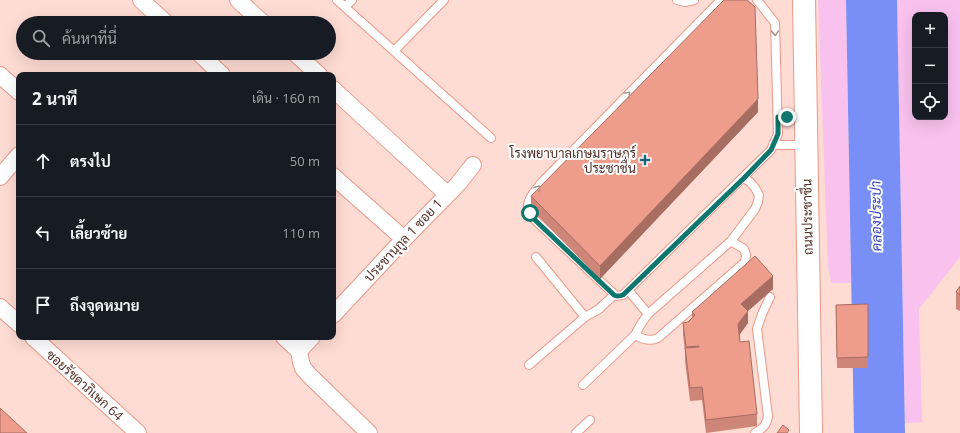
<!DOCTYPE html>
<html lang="th">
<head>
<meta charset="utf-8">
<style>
	:root { --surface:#171b24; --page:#242831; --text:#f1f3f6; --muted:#9ea1a6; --line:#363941 }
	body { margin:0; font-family:"Open Sans",Sarabun,sans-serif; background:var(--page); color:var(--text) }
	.controls { position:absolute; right:12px; top:12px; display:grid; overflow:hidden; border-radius:8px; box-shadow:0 4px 16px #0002 }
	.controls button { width:36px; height:36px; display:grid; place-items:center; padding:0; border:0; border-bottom:1px solid var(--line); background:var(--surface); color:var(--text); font:20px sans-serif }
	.stop { position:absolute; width:12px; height:12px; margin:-9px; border:3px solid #0f766e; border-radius:50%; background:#fff }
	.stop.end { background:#0f766e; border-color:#fff; box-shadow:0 1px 4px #0008 }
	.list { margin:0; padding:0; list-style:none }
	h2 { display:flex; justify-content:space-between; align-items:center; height:52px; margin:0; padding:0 16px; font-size:17px }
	h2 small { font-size:13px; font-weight:400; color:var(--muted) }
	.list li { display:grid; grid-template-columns:26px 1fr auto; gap:12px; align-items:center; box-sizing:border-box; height:72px; padding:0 16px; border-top:1px solid var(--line) }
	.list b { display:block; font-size:15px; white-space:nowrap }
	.list em { font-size:13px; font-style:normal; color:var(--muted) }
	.icon { flex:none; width:22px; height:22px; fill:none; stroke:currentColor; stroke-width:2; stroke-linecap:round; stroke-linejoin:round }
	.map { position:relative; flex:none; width:960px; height:433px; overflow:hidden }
	.search { position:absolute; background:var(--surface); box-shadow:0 4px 16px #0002; left:16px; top:16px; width:320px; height:44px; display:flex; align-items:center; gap:10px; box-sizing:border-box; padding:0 14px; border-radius:22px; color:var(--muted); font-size:15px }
	.panel { position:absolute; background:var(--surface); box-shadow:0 4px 16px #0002; left:16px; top:72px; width:320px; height:268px; border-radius:8px }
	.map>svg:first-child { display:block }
	.green { fill:#f8c1ee; fill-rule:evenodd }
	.water { fill:#798ff7 }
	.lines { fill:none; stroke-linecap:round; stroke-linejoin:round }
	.service-casing { stroke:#ea9988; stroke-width:10 }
	.minor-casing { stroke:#ea9988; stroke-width:18 }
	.secondary-casing { stroke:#ea9988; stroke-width:24 }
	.service { stroke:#fff; stroke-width:8 }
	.minor { stroke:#fff; stroke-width:16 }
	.secondary { stroke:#fff; stroke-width:22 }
	.wall { fill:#cd8678 }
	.shaded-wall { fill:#a76d61 }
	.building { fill:#ee9c8b; stroke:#a76d61 }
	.oneway { stroke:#a89794 }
	.route { stroke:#0f766e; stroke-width:5 }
	.poi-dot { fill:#1e6674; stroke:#fff; stroke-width:1.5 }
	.labels { text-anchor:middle; stroke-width:4; stroke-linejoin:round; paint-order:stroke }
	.poi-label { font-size:13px; fill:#502f28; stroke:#fff; text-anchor:end }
	.street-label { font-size:13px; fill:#502f28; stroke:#fff }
	.water-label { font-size:14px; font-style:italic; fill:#3743b9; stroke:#fff }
</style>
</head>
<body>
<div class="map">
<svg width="960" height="433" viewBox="0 0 960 433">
	<rect width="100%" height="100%" fill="#fedbd3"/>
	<!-- green -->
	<path class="green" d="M 818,0 L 846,0 L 851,283 L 831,283 L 828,266 Z
		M 897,0 L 960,0 L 960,257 L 919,309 L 922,422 L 905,423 ZM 915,15 L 945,15 L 945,117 L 915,117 Z"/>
	<!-- water -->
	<path class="water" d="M 846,0 L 897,0 L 905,433 L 854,433 Z"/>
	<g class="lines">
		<defs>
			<path id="service" d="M 337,0 L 491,138
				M 677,0 L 685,2 L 694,0
				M 721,0 L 542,182 C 536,190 523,202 530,213 C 531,216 534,219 536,221 L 616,296 L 623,295 L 771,150 L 778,134 L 775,23 L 757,0
				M 345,7 L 352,0
				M 394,51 L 444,0
				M 778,117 L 805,116
				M 773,145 L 805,145
				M 731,241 L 744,249 L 746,255 L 745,262 L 658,338 C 650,342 642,339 635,335 L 641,324 L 648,314 L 731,241 L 755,209 L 758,202 L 759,195 L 755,188 L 750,182 L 744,178
				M 536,257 L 585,317
				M 628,290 L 648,314
				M 529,365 L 585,317 L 599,309 L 614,295
				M 583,385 L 635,335
				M 576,433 L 590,420
				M 755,433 C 763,428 767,425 768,416 L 757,329 L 762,314 L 770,297"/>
			<path id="minor" d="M 141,0 L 166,23
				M 238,0 L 263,23
				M 199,53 L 222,75
				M 295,53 L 319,75
				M 0,75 L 19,92
				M 333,89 L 447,194
				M 333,176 L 404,239
				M 0,177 L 19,155
				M 0,307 L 19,324
				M 333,315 L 404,239 L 458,184 L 473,165
				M 33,337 L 138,433
				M 284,337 L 299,351 L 301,362 L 303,368 L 310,376 L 369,433
				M 299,351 L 312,337"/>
			<path id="secondary" d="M 804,0 L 811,433"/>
		</defs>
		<!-- service casing -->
		<use href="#service" class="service-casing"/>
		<!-- minor casing -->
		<use href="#minor" class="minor-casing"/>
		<!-- secondary casing -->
		<use href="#secondary" class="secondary-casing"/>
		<!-- service -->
		<use href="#service" class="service"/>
		<!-- minor -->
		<use href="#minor" class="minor"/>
		<!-- secondary -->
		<use href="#secondary" class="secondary"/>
	</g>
	<!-- wall -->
	<path class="wall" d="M 758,112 L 600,279 L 531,209 L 531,196 Z
		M 960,286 L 960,311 L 956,309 L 956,292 Z
		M 773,289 L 748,311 L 748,323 L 739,335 L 740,342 L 757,414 L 757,426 L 706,433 L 702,400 L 690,401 L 685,361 L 685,350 L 683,335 L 683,323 L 688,322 L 692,318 L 692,312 Z
		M 868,304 L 868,368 L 837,368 L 836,305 Z"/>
	<!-- shaded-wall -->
	<path class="shaded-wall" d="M 758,99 L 758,112 L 600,279 L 600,266 Z
		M 773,276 L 773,289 L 748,311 L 748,323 L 738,337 L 738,324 L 741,304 Z"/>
	<!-- building -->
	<path class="building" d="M 724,0 L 747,0 L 755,7 L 758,99 L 600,266 L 531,196 Z
		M 755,256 L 773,276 L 741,304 L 748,311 L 738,324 L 740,342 L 749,341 L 757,414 L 706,420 L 702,387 L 690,388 L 685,348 L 699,347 L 699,346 L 686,347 L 683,323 L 688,322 L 695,315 L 692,312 Z
		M 960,286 L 960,295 L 956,292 Z
		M 868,304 L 868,357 L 837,358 L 836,305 Z
		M 0,408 L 27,433 L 0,433 Z
		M 783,425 L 789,430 L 787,433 L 777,433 Z"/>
	<!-- one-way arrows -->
	<defs><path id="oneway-chevron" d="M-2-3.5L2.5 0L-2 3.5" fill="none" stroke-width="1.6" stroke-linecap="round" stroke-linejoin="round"/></defs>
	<g class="oneway">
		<use href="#oneway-chevron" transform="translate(775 33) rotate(88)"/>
		<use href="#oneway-chevron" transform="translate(628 94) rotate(-45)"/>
		<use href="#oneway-chevron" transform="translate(538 188) rotate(-54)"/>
	</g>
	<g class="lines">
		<!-- route -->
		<path class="route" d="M 530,213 L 536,221 L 614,295 C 617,297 620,296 623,295 L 744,178 L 771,150 L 778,134 L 778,117 L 787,117"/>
	</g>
	<!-- markers -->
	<path class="poi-dot" d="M643 154h4v4h4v4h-4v4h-4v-4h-4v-4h4z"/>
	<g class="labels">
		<!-- poi labels -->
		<g class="poi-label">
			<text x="636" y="158">โรงพยาบาลเกษมราษฎร์<tspan x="636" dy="15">ประชาชื่น</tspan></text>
		</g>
		<!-- street labels -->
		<g class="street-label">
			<text transform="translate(807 217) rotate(-91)" y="5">ถนนประชาชื่น</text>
			<text transform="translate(403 240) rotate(-47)" y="5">ประชานุกูล 1 ซอย 1</text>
			<text transform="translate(85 385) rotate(42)" y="5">ซอยรัชดาภิเษก 64</text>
		</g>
		<!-- water labels -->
		<g class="water-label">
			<text transform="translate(876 216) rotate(-91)" y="5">คลองประปา</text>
		</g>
	</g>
</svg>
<div class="controls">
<button>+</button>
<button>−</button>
<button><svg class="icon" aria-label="locate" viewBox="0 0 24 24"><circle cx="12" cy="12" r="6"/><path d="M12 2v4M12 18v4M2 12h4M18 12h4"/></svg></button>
</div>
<div class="stop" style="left:530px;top:213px"></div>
<div class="stop end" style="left:787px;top:117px"></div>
<div class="search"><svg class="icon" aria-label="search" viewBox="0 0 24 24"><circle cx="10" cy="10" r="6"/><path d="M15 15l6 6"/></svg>ค้นหาที่นี่</div>
<section class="panel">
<h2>2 นาที<small>เดิน · 160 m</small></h2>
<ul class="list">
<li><svg class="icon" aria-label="ahead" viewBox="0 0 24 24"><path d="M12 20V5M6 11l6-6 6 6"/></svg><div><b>ตรงไป</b></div><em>50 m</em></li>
<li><svg class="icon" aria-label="left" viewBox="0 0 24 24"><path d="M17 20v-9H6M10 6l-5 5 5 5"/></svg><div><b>เลี้ยวซ้าย</b></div><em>110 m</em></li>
<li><svg class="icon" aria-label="arrive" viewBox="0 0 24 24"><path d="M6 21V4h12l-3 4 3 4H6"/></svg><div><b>ถึงจุดหมาย</b></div></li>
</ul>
</section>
</div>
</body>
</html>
